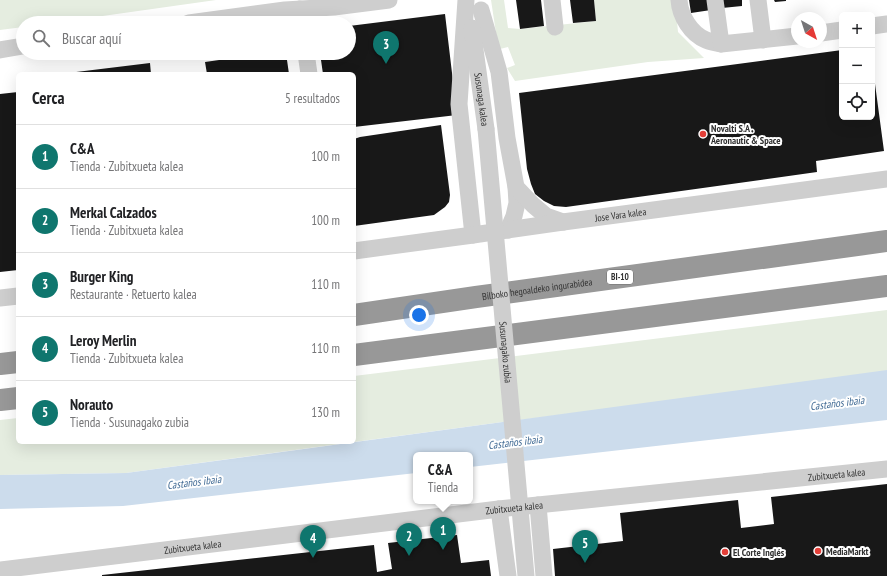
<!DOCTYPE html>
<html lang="es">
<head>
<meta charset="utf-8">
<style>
	:root { --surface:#fff; --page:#f2f2f2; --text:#202124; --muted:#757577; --line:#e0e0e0; --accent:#0f766e }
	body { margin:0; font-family:"PT Sans Narrow",sans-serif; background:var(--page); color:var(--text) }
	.controls { position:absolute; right:12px; top:12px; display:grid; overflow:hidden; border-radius:6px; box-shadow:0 4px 16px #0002 }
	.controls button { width:36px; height:36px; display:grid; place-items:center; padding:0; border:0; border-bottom:1px solid var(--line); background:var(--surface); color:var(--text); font:20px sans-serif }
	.compass { position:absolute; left:791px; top:12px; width:36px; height:36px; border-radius:50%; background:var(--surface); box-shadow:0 4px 16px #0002; rotate:141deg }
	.you { position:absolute; left:419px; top:315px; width:14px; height:14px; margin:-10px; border:3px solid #fff; border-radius:50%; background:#1a73e8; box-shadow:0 0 0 6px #1a73e833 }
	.badge { display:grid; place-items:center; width:26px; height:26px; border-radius:50%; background:var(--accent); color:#fff; font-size:13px; font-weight:700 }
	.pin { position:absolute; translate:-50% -33px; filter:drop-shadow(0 1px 2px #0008) }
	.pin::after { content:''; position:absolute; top:21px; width:14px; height:12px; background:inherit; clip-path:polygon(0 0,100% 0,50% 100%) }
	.popup { position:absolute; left:413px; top:452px; width:60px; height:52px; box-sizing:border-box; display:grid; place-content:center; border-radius:6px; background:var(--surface); filter:drop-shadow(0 1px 3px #0005); font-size:13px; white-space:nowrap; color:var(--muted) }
	.popup b { font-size:15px; color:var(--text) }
	.popup::after { content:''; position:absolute; left:50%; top:100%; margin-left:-8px; border:8px solid transparent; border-top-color:var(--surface) }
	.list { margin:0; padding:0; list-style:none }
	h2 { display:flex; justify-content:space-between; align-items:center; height:52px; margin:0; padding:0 16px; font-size:17px }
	h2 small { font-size:13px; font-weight:400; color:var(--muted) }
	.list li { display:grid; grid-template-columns:26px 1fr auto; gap:12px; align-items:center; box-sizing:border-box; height:64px; padding:0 16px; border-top:1px solid var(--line) }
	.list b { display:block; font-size:15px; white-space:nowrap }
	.list p { margin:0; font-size:13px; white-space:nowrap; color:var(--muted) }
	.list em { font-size:13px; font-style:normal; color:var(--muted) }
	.icon { flex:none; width:22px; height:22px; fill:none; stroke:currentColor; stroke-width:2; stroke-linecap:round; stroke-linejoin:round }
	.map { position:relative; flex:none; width:887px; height:576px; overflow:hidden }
	.search { position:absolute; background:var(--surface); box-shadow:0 4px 16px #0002; left:16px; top:16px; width:340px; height:44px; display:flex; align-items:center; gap:10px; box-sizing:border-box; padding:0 14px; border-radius:22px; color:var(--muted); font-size:15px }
	.panel { position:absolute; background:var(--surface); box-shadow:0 4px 16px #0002; left:16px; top:72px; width:340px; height:372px; border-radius:6px }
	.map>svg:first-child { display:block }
	.green { fill:#e5ede0 }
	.water { fill:#ccdcec }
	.building { fill:#181818 }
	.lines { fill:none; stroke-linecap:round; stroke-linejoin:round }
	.minor { stroke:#cecece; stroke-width:17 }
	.highway { stroke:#989898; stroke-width:22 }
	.minor-bridge { stroke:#cecece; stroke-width:17 }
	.poi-dot { fill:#e33f38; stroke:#fff; stroke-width:1.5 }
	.labels { text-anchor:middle; stroke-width:4; stroke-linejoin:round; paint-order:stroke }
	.shield { fill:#fff; stroke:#6f6f6f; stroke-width:1 }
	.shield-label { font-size:9px; font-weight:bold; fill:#313131 }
	.street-label { font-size:10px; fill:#313131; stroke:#fff }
	.poi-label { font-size:10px; font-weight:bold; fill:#313131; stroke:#fff; text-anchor:start }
	.water-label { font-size:11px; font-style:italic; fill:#3f6993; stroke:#fff }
</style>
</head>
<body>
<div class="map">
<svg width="887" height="576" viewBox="0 0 887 576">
	<rect width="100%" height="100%" fill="#fff"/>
	<!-- green -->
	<path class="green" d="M 0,0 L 216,0 L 53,23 L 23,23 L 23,27 L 0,30 Z
		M 491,0 L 504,0 L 508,28 L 520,29 L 596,21 L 594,0 L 675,0 L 678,32 L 704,58 L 648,62 L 515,81 L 507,68 L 515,65 L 508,47 L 500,49 L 496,33 Z
		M 887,310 L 887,374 L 495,423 L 354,442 L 354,376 L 524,355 Z
		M 18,418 L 18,442 L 354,442 L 126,473 L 0,475 L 0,420 Z"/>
	<!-- water -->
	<path class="water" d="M 887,370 L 887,420 L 470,467 L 470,455 L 416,455 L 416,473 L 123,506 L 0,509 L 0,475 L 126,473 Z"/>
	<!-- building -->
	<path class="building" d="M 516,0 L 541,0 L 544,26 L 520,29 Z
		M 570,0 L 594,0 L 596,21 L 573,23 Z
		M 689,0 L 709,0 L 711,10 L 691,13 Z
		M 721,0 L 742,0 L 742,6 L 722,8 Z
		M 774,0 L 786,0 L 786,1 L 775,2 Z
		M 445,14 L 457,115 L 354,127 L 354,74 L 323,74 L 320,53 L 349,53 L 349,26 Z
		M 842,50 L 842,117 L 872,117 L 872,70 L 873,69 L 884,151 L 816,161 L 817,172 L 566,207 L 554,206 L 544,201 L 535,194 L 531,184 L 527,169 L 519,93 Z
		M 269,53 L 286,53 L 289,74 L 207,74 L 205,62 Z
		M 150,63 L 151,74 L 68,74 L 68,73 Z
		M 18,92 L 18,270 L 0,272 L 0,94 Z
		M 441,125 L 450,195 L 449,202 L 445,207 L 434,215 L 354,226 L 354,139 L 360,137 Z
		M 887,484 L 887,576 L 555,576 L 553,549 L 623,541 L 620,513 L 738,500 L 741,528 L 774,524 L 771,497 Z
		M 457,535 L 461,563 L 489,560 L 491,576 L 102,576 L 102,575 L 374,545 L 377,572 L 392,569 L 388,543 Z"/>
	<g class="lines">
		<!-- minor -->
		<g class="minor">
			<path d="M 466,0 L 459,104 L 473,235"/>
			<path d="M 552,0 L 555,27"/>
			<path d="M 679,0 C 680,16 691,34 706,40 C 711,42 716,43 721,44"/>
			<path d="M 715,0 L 721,44 L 797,36"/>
			<path d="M 758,0 L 763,40"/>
			<path d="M 300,9 L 302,23"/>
			<path d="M 481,10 L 499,72 L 507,138 L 516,187 L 517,203 L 514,216 L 508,230"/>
			<path d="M 189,23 L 285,10 L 334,7 L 389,0"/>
			<path d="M 872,26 L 887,24"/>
			<path id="s1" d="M 472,28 L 486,129"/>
			<path d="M 821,33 L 842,30"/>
			<path d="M 0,50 L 23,46"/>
			<path d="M 306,53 L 309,74"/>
			<path d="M 516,187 L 533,205 L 546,216 L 563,222"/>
			<path id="s2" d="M 354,251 L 473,235 L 563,222 L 887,179"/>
			<path d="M 0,298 L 18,296"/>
			<path d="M 538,505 L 544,576"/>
			<path d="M 499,509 L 508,576"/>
			<path id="s3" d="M 0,570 L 499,509 L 887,469"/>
		</g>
		<!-- highway -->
		<g class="highway">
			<path id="s4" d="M 354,315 L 476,297 L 887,241"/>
			<path d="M 354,355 L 887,286"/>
			<path d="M 0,364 L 18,362"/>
			<path d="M 0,400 L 18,398"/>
		</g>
		<!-- minor-bridge -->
		<path class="minor-bridge" id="s5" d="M 486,129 L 526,576"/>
	</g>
	<!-- markers -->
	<g class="poi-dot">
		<circle cx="703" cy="134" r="4"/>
		<circle cx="818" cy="551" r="4"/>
		<circle cx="725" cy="552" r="4"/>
	</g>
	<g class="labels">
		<!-- shield labels -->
		<rect class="shield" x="607" y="270" width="26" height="14" rx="3"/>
		<g class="shield-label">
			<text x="620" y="280">BI-10</text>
		</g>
		<!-- street labels -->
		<g class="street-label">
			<text dy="4" stroke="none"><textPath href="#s1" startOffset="72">Susunaga kalea</textPath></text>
			<text dy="4" stroke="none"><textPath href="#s2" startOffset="269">Jose Vara kalea</textPath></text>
			<text dy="4" stroke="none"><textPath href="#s4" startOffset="185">Bilboko hegoaldeko ingurabidea</textPath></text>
			<text dy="4" stroke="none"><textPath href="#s5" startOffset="224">Susunagako zubia</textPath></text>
			<text dy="4" stroke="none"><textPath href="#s3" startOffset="842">Zubitxueta kalea</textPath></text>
			<text dy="4" stroke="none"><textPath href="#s3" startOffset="518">Zubitxueta kalea</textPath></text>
			<text dy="4" stroke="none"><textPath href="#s3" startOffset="194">Zubitxueta kalea</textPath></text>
		</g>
		<!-- poi labels -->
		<g class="poi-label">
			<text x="711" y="132">Novalti S.A .<tspan x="711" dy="12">Aeronautic &amp; Space</tspan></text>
			<text x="826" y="555">MediaMarkt</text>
			<text x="733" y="556">El Corte Inglés</text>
		</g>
		<!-- water labels -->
		<g class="water-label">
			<text transform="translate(837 403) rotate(-7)" y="4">Castaños ibaia</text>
			<text transform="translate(515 442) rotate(-7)" y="4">Castaños ibaia</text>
			<text transform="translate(194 482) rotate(-7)" y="4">Castaños ibaia</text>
		</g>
	</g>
</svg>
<div class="controls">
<button>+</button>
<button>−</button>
<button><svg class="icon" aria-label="locate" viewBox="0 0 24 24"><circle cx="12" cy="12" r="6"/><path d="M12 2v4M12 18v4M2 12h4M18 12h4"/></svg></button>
</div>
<svg class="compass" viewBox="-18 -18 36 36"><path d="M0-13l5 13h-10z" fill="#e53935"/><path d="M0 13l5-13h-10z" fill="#757577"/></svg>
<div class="you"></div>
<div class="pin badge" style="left:443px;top:550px">1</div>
<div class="popup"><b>C&amp;A</b>Tienda</div>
<div class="pin badge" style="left:409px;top:556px">2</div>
<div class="pin badge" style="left:386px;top:64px">3</div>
<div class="pin badge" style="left:313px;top:558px">4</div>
<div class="pin badge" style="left:585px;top:563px">5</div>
<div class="search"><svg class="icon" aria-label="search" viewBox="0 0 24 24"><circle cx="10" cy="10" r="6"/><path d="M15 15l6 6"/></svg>Buscar aquí</div>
<section class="panel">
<h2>Cerca<small>5 resultados</small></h2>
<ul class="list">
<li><span class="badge">1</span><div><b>C&amp;A</b><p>Tienda · Zubitxueta kalea</p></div><em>100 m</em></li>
<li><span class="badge">2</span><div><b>Merkal Calzados</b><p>Tienda · Zubitxueta kalea</p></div><em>100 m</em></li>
<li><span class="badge">3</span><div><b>Burger King</b><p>Restaurante · Retuerto kalea</p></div><em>110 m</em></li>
<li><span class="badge">4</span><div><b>Leroy Merlin</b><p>Tienda · Zubitxueta kalea</p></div><em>110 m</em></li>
<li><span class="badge">5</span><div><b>Norauto</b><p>Tienda · Susunagako zubia</p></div><em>130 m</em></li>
</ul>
</section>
</div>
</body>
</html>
